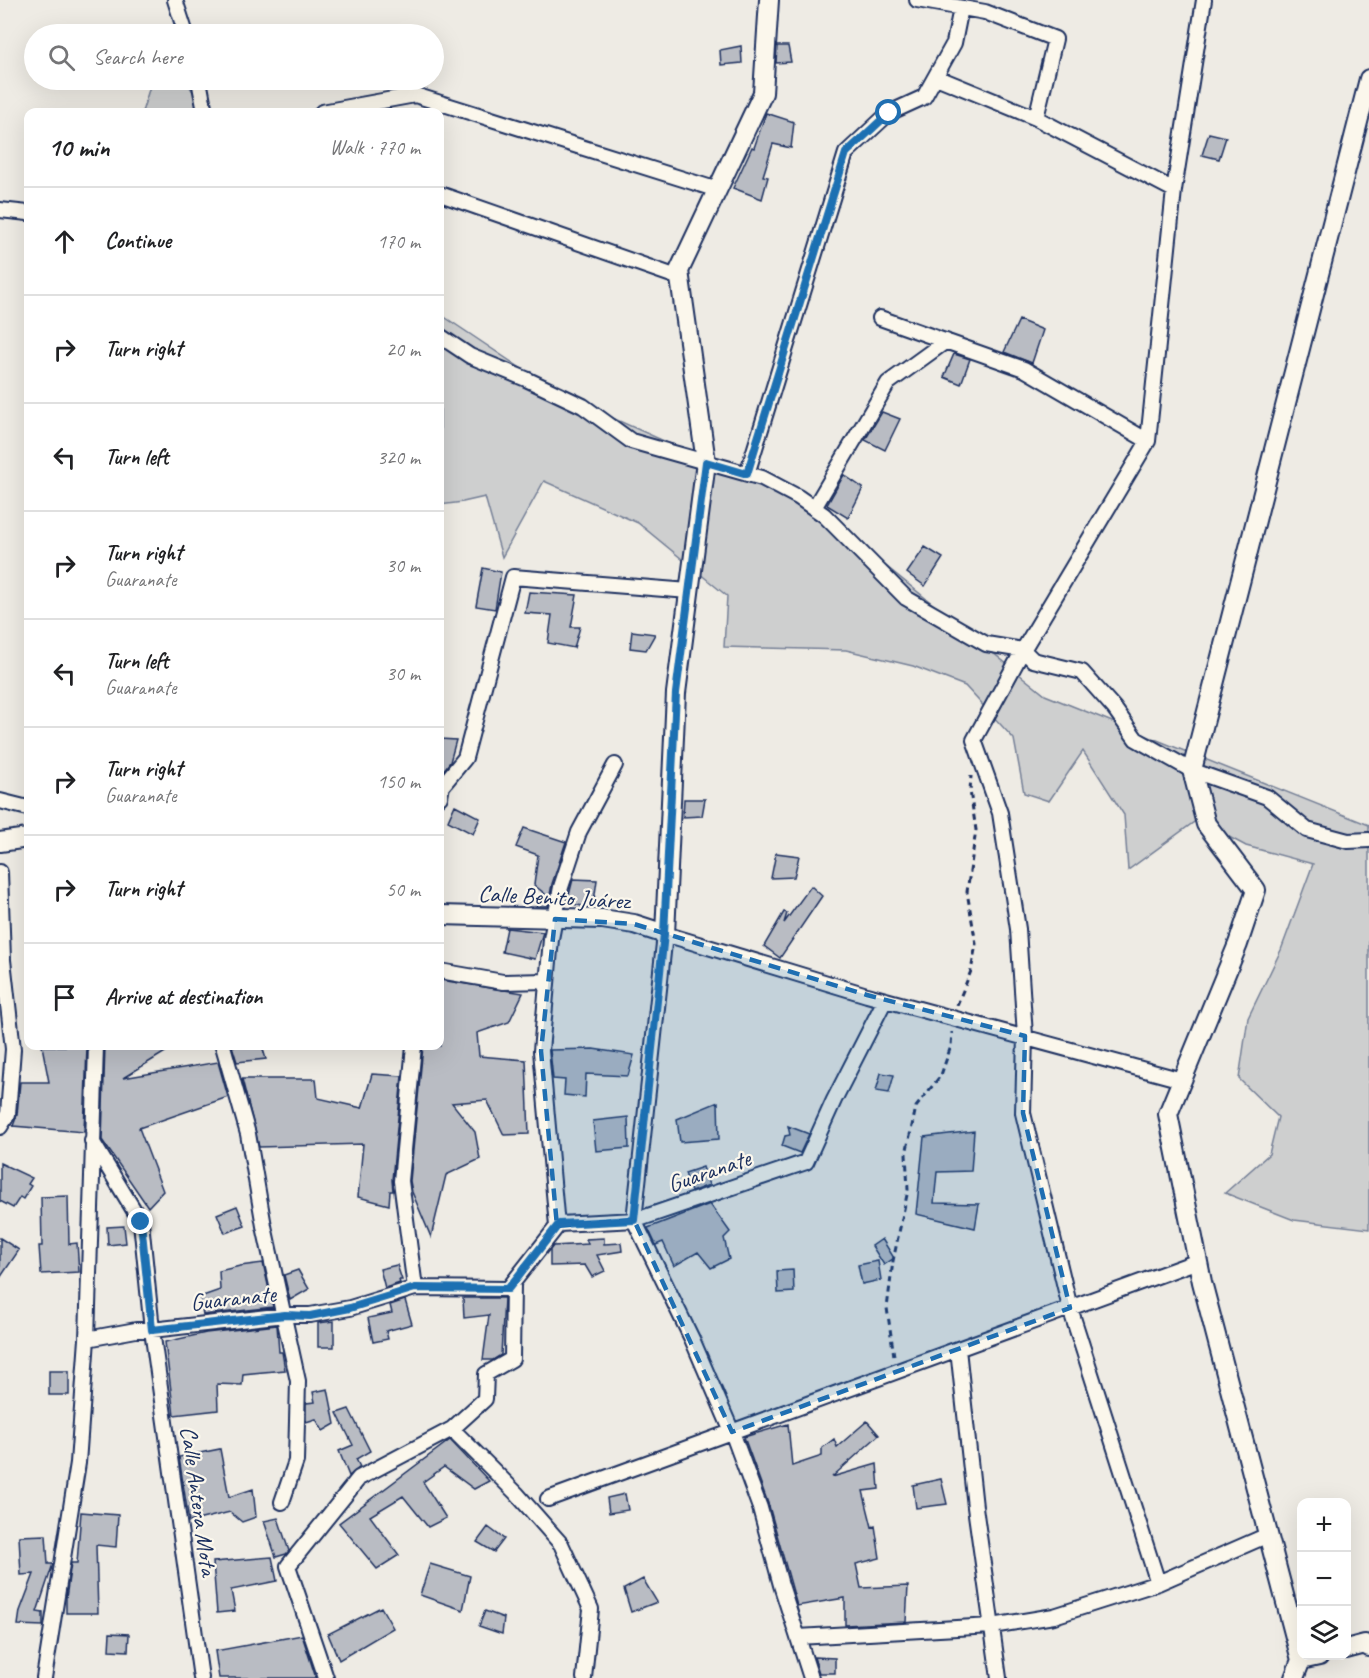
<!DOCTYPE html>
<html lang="en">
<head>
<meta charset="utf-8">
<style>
	:root { --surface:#fff; --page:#f6f6f6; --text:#202124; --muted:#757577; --line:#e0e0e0 }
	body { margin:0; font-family:Caveat,sans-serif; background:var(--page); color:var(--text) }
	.controls { position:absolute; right:18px; bottom:18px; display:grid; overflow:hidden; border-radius:12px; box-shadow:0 6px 24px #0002 }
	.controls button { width:54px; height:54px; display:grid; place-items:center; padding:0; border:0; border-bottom:2px solid var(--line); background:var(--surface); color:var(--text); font:30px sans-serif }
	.stop { position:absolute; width:18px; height:18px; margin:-14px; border:4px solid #1f6fb2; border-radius:50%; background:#fff }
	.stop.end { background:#1f6fb2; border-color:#fff; box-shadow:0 2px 6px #0008 }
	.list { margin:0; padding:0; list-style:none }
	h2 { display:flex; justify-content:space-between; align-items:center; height:78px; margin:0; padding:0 24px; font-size:26px }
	h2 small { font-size:20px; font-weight:400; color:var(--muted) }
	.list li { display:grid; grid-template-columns:39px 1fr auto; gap:18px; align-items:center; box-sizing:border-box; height:108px; padding:0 24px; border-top:2px solid var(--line) }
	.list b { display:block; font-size:22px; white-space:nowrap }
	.list p { margin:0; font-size:20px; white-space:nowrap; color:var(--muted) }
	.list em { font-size:20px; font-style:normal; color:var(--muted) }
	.icon { flex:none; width:33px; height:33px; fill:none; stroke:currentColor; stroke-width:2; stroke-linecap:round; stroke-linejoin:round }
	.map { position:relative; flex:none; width:1369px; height:1678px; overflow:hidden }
	.search { position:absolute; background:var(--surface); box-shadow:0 6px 24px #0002; left:24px; top:24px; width:420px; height:66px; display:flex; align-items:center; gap:15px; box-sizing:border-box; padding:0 21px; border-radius:33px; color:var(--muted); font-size:22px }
	.panel { position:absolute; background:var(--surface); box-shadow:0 6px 24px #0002; left:24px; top:108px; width:420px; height:942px; border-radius:12px }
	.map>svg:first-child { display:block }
	.green { fill:#cecfcf; stroke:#747f96; stroke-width:1.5 }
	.building { fill:#b9bcc3; stroke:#1b2f5e; stroke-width:1.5 }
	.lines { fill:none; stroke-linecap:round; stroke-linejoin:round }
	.street-casing { stroke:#1b2f5e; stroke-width:18 }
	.secondary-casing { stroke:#1b2f5e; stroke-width:22 }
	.path { stroke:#1b2f5e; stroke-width:3; stroke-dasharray:6 4.5; stroke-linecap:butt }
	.street { stroke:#fbf7ec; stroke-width:14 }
	.secondary { stroke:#fbf7ec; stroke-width:18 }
	.route { stroke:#1f6fb2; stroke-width:8 }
	.marked { fill:#1f6fb2; fill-opacity:0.2; stroke:#1f6fb2; stroke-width:4.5; stroke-dasharray:12 8; stroke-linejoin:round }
	.labels { text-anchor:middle; stroke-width:4.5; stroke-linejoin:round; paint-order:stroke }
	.street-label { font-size:24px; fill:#1b2f5e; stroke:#fbf7ec }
</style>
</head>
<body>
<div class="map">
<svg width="1369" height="1678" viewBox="0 0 1369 1678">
	<rect width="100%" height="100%" fill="#eeebe4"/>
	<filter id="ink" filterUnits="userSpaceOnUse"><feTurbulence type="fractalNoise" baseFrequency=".0167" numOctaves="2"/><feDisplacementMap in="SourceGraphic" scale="12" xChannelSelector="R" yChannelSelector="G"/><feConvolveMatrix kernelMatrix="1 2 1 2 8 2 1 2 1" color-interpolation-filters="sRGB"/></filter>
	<g filter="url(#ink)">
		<!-- green -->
		<path class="green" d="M 152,80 L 186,80 L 205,112 L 142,112 Z
			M 440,314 L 561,395 L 814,508 L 1045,695 L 1369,825 L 1369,1229 L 1294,1220 L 1225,1193 L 1269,1154 L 1278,1117 L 1239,1079 L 1248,1018 L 1281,950 L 1313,864 L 1246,846 L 1197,820 L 1128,870 L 1124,815 L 1083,751 L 1049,801 L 1024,793 L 1014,739 L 965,686 L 913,666 L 846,650 L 724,647 L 727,596 L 638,523 L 544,481 L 502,557 L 485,497 L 463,502 L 440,505 Z"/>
		<!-- building -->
		<path class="building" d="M 741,46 L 742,63 L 721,65 L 720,50 Z
			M 777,46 L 788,46 L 791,62 L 776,63 Z
			M 766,113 L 794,122 L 791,148 L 773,144 L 763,176 L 768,177 L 762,199 L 733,188 L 752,147 L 754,148 Z
			M 1209,133 L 1226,137 L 1219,159 L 1202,155 Z
			M 1019,320 L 1043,330 L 1032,363 L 1004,352 Z
			M 954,354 L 970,359 L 961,384 L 944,377 Z
			M 882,412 L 900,419 L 885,450 L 865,440 Z
			M 844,475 L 863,488 L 848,518 L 827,505 Z
			M 925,547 L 943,558 L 925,586 L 907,573 Z
			M 483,568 L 501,572 L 495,609 L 476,606 Z
			M 529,592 L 577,595 L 571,627 L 580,627 L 574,648 L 548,643 L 552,615 L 525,613 Z
			M 632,631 L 655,634 L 646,650 L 630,648 Z
			M 440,739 L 456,740 L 450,762 L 440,775 Z
			M 684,799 L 705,799 L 702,816 L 683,817 Z
			M 455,805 L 480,818 L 473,834 L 448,821 Z
			M 524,828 L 566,842 L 552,884 L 548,906 L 536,906 L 545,894 L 534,885 L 538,855 L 516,847 Z
			M 776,853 L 799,856 L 794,877 L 771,878 Z
			M 573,879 L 597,880 L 593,908 L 567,903 Z
			M 811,886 L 822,896 L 780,958 L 764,946 L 784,912 L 787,913 L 784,923 Z
			M 507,928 L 543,932 L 535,959 L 502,952 Z
			M 440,980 L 523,993 L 509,1022 L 477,1033 L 479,1056 L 526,1060 L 529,1134 L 504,1135 L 487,1100 L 452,1103 L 475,1132 L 480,1159 L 446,1175 L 431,1237 L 412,1192 L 410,1181 L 423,1046 L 440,1046 Z
			M 42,1046 L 87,1046 L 84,1132 L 13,1126 L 17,1115 L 20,1082 L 49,1082 Z
			M 105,1046 L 175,1046 L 123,1078 L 218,1062 L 228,1097 L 139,1128 L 163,1191 L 148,1207 L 102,1140 Z
			M 232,1046 L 262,1046 L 266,1059 L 237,1062 Z
			M 593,1049 L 634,1055 L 628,1076 L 586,1074 L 585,1097 L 564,1095 L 565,1080 L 553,1079 L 550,1050 Z
			M 881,1073 L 894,1075 L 889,1093 L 876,1091 Z
			M 372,1074 L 402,1076 L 392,1180 L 393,1191 L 390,1191 L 389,1205 L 358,1197 L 363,1144 L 259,1147 L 242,1079 L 316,1079 L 318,1098 L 362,1108 Z
			M 718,1102 L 719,1139 L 680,1142 L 677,1119 Z
			M 628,1117 L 629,1148 L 596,1151 L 593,1121 Z
			M 788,1126 L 809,1134 L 800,1153 L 782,1146 L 785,1136 L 790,1135 Z
			M 974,1131 L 971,1171 L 937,1172 L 934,1203 L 979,1204 L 975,1228 L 916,1214 L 924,1137 Z
			M 0,1163 L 32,1178 L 28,1184 L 31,1186 L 23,1199 L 20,1197 L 13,1208 L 0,1201 Z
			M 703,1167 L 709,1185 L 691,1192 L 685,1173 Z
			M 68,1196 L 69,1244 L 77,1243 L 79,1272 L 41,1274 L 39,1246 L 42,1246 L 41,1197 Z
			M 710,1204 L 730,1232 L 724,1238 L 729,1259 L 711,1268 L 698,1252 L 674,1266 L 663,1242 L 656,1245 L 648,1228 Z
			M 237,1206 L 245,1226 L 225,1233 L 217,1214 Z
			M 124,1226 L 126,1243 L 108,1245 L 107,1227 Z
			M 0,1238 L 19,1250 L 0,1278 Z
			M 604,1238 L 604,1244 L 621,1243 L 622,1251 L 597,1255 L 605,1271 L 592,1277 L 585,1265 L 550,1266 L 550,1250 L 553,1246 L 588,1244 L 586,1239 Z
			M 882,1239 L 894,1258 L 884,1265 L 872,1246 Z
			M 878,1261 L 881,1280 L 862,1284 L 858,1265 Z
			M 263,1263 L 273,1307 L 203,1315 L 200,1297 L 220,1290 L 219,1271 L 240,1266 Z
			M 397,1265 L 402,1280 L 399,1280 L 400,1283 L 385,1288 L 380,1269 Z
			M 298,1270 L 309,1289 L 290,1300 L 284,1275 Z
			M 793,1270 L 794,1292 L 778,1293 L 777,1271 Z
			M 463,1298 L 504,1298 L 501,1355 L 493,1360 L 483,1360 L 489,1315 L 464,1318 Z
			M 405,1300 L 412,1324 L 386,1331 L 388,1339 L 373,1342 L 368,1318 L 392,1313 L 390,1305 Z
			M 334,1321 L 334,1347 L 318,1347 L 318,1323 Z
			M 277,1325 L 279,1352 L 282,1352 L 285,1370 L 243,1374 L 242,1385 L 217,1384 L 218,1410 L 174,1415 L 165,1342 L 206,1333 Z
			M 49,1371 L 69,1371 L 69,1395 L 49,1395 Z
			M 328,1389 L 335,1424 L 323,1431 L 316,1419 L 306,1422 L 306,1403 L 315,1402 L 313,1392 Z
			M 349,1409 L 370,1451 L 356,1459 L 360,1467 L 349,1476 L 339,1451 L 353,1445 L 337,1413 Z
			M 867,1421 L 879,1435 L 832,1477 L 877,1464 L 879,1489 L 863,1491 L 872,1527 L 875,1526 L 880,1558 L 856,1564 L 861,1588 L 908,1586 L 906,1622 L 845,1625 L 845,1598 L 797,1606 L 769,1506 L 744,1437 L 788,1424 L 792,1466 L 822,1456 L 822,1448 L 834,1439 L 837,1447 Z
			M 450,1440 L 489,1481 L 474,1489 L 444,1467 L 423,1482 L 446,1518 L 428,1527 L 403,1496 L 370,1516 L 399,1555 L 377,1569 L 339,1523 Z
			M 220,1449 L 229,1497 L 253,1489 L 256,1517 L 242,1522 L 230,1512 L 189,1522 L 179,1457 Z
			M 941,1479 L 947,1504 L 916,1508 L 913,1485 Z
			M 625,1494 L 628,1510 L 609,1513 L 607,1498 Z
			M 81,1512 L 118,1515 L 116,1547 L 96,1545 L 98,1613 L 66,1613 L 66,1598 L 71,1563 L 77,1563 Z
			M 278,1518 L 289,1551 L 286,1554 L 276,1557 L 264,1521 Z
			M 488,1527 L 504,1539 L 494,1552 L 477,1542 Z
			M 46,1535 L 48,1564 L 53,1564 L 37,1612 L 43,1613 L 43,1626 L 18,1625 L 20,1611 L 34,1574 L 21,1575 L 19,1536 Z
			M 272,1557 L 277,1581 L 231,1590 L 235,1611 L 217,1613 L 213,1562 Z
			M 430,1564 L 470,1576 L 463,1610 L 420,1595 Z
			M 643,1579 L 657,1602 L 631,1612 L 624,1589 Z
			M 381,1607 L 393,1628 L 339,1660 L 328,1634 Z
			M 485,1611 L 504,1618 L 502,1634 L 479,1626 Z
			M 110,1633 L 129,1634 L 128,1651 L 109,1650 Z
			M 302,1635 L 316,1678 L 219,1678 L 215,1651 Z
			M 814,1657 L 835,1658 L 835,1673 L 819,1673 Z"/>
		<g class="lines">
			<defs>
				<path id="street" d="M 175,0 L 186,34
					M 917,0 L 985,12 L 1055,39 L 1036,118 L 1174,190
					M 936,77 L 1036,118
					M 199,80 L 205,112
					M 322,112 L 415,95 L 718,190
					M 440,194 L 680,278
					M 0,210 L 28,213
					M 880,318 L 1024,369 L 1148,441
					M 440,336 L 470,356 L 526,379 L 583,406 L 631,441 L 762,478 L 798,497 L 824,515 L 906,598 L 986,644 L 1023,650 L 1033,660 L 1082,672 L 1114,708 L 1136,739 L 1191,770 L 1267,797 L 1307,830 L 1348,841 L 1369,840
					M 747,474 L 846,153 L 889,113 L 924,97 L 954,43 L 961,8
					M 814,508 L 888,383 L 946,341
					M 440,797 L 442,786 L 465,758 L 513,577 L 689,591
					M 0,801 L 28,808
					M 0,872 L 3,960 L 13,1049 L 8,1114 L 0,1127
					M 440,971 L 503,982 L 546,981
					M 223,1046 L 248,1134 L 264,1226 L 298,1381 L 296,1461 L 282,1502
					M 414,1046 L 401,1181 L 415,1288
					M 92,1141 L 141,1222 L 152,1330 L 201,1678
					M 557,1226 L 541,1051 L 551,939 L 561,887 L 579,832 L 615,765
					M 87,1339 L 136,1330 L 152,1330 L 285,1315 L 310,1315 L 350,1308 L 415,1288 L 508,1289 L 559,1224 L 636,1220 L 806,1162 L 834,1100 L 885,1000
					M 958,1349 L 975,1507 L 999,1678
					M 452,1429 L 516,1493 L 561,1544 L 591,1609 L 584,1678
					M 548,1499 L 1198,1261
					M 1158,1583 L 1070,1308 L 1023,1113 L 1025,1036 L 1018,929 L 1000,813 L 974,740 L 1023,650 L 1148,441 L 1174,190 L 1204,0
					M 798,1637 L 992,1626 L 1054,1616 L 1158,1583 L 1268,1535
					M 44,1678 L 78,1463 L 87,1339 L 96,1046
					M 326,1678 L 288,1566 L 359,1478 L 452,1429 L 485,1399 L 486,1374 L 512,1359 L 513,1284
					M 811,1678 L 781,1585 L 760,1508 L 732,1432 L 692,1339 L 634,1220 L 665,934 L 867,995 L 1182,1080"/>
				<path id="secondary" d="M 0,842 L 28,838
					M 440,915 L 602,919 L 634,924 L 665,934 L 676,693 L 706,462 L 679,271 L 763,93 L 769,0
					M 1346,1649 L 1365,1644 L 1369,1647
					M 1301,1660 L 1202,1282 L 1168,1114 L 1238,944 L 1256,890 L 1206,824 L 1192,770 L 1369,79
					M 1294,1678 L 1301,1660 L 1319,1656"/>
			</defs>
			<!-- street casing -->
			<use href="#street" class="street-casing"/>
			<!-- secondary casing -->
			<use href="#secondary" class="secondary-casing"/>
			<!-- path -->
			<path class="path" d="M 957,1005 L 971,971 L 976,944 L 967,892 L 976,830 L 970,791 L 971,776
				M 894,1356 L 887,1308 L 893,1261 L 908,1190 L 906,1154 L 916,1107 L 941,1075 L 951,1046 L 952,1032"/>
			<!-- street -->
			<use href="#street" class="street"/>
			<!-- secondary -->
			<use href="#secondary" class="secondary"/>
		</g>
	</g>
	<g class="lines" filter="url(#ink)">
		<!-- route -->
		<path class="route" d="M 141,1222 L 152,1330 L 285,1315 L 310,1316 L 350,1308 L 415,1288 L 508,1289 L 559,1224 L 634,1220 L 664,934 L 676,693 L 706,462 L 747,474 L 846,153 L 889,113"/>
	</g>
	<!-- marked area -->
	<path class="marked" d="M 555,919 L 634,924 L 867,995 L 1025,1036 L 1023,1113 L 1070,1308 L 732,1432 L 634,1220 L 557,1226 L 541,1051 Z"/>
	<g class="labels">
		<!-- street labels -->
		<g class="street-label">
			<text transform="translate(554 897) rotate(3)" y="8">Calle Benito Juárez</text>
			<text transform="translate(709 1171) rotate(-19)" y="8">Guaranate</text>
			<text transform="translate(233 1298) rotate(-6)" y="8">Guaranate</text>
			<text transform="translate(199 1501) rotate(82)" y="8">Calle Antera Mota</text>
		</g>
	</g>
</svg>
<div class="controls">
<button>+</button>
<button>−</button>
<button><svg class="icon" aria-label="layers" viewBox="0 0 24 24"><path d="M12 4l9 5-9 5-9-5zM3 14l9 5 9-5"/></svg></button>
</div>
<div class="stop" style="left:889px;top:113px"></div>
<div class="stop end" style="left:141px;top:1222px"></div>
<div class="search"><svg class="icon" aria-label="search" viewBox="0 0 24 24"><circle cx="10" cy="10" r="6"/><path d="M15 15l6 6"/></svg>Search here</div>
<section class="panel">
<h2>10 min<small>Walk · 770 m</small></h2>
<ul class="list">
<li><svg class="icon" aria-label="ahead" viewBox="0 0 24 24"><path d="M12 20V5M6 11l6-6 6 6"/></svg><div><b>Continue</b></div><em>170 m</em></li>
<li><svg class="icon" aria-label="right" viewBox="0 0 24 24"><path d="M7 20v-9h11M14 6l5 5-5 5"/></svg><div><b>Turn right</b></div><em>20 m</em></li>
<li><svg class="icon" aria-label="left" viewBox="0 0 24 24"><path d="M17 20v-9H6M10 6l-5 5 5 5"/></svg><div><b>Turn left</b></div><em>320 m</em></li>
<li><svg class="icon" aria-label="right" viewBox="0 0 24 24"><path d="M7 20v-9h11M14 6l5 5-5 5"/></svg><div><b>Turn right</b><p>Guaranate</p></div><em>30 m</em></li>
<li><svg class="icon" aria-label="left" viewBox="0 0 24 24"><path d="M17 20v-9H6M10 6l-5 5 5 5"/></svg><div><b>Turn left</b><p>Guaranate</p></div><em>30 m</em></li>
<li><svg class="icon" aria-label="right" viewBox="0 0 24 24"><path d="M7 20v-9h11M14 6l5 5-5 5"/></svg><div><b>Turn right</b><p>Guaranate</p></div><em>150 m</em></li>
<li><svg class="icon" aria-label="right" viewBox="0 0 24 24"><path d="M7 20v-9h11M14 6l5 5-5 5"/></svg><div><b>Turn right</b></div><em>50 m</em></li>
<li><svg class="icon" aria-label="arrive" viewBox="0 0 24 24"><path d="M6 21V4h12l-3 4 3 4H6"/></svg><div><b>Arrive at destination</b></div></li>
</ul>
</section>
</div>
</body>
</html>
